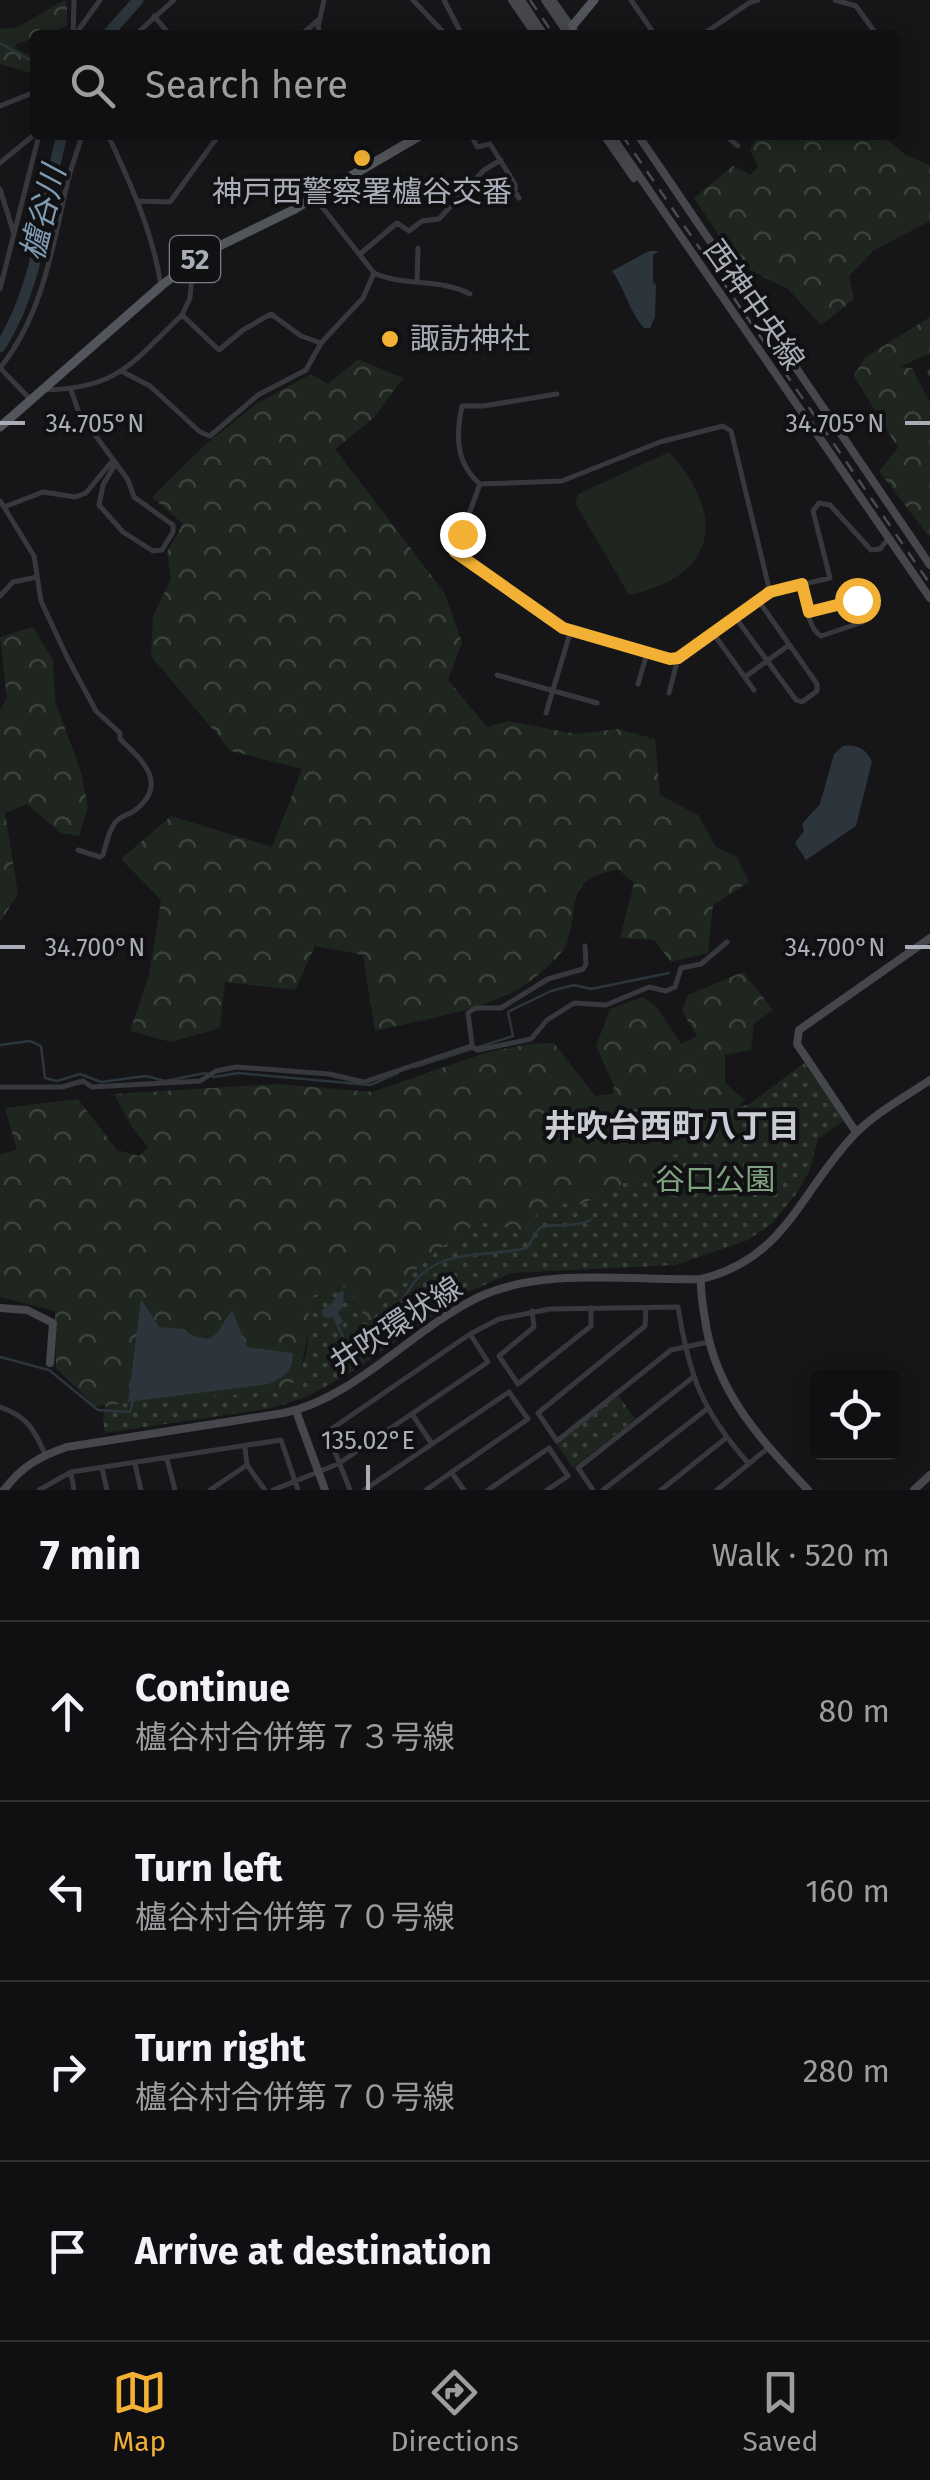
<!DOCTYPE html>
<html lang="en">
<head>
<meta charset="utf-8">
<style>
	:root { --surface:#101012; --page:#19191b; --text:#f1f3f6; --muted:#9c9d9f; --line:#303032; --accent:#f2b134 }
	body { margin:0; font-family:"Fira Sans","Noto Sans JP",sans-serif; background:var(--page); color:var(--text) }
	.controls { position:absolute; right:30px; bottom:30px; display:grid; overflow:hidden; border-radius:10px; box-shadow:0 5px 25px #0003 }
	.controls button { width:90px; height:90px; display:grid; place-items:center; padding:0; border:0; border-bottom:2px solid var(--line); background:var(--surface); color:var(--text); font:50px sans-serif }
	.stop { position:absolute; width:30px; height:30px; margin:-22px; border:8px solid #f2b134; border-radius:50%; background:#fff }
	.stop.end { background:#f2b134; border-color:#fff; box-shadow:0 2px 10px #0008 }
	.list { margin:0; padding:0; list-style:none }
	h2 { display:flex; justify-content:space-between; align-items:center; height:130px; margin:0; padding:0 40px; font-size:42px }
	h2 small { font-size:32px; font-weight:400; color:var(--muted) }
	.list li { display:grid; grid-template-columns:65px 1fr auto; gap:30px; align-items:center; box-sizing:border-box; height:180px; padding:0 40px; border-top:2px solid var(--line) }
	.list b { display:block; font-size:38px; white-space:nowrap }
	.list p { margin:0; font-size:32px; white-space:nowrap; color:var(--muted) }
	.list em { font-size:32px; font-style:normal; color:var(--muted) }
	.icon { flex:none; width:55px; height:55px; fill:none; stroke:currentColor; stroke-width:2; stroke-linecap:round; stroke-linejoin:round }
	.map { position:relative; flex:none; width:930px; height:1490px; overflow:hidden }
	.search { position:absolute; background:var(--surface); box-shadow:0 5px 25px #0003; left:30px; right:30px; top:30px; height:110px; display:flex; align-items:center; gap:25px; box-sizing:border-box; padding:0 35px; border-radius:10px; color:var(--muted); font-size:38px }
	.sheet { height:850px; background:var(--surface) }
	nav { display:flex; justify-content:space-around; align-items:center; box-sizing:border-box; height:140px; border-top:2px solid var(--line); background:var(--surface); font-size:28px; color:var(--muted) }
	nav a { display:grid; justify-items:center; gap:5px }
	nav .on { color:var(--accent) }
	.map>svg:first-child { display:block }
	.grass { fill:url(#grass-dots) }
	.forest { fill:url(#forest-crowns) }
	.garden { fill:#1e261f }
	.water { fill:#2c353c }
	.lines { fill:none; stroke-linecap:round; stroke-linejoin:round }
	.stream { stroke:#2c353c; stroke-width:2.5 }
	.river { stroke:#2c353c; stroke-width:11 }
	.street { stroke:#37383d; stroke-width:5 }
	.secondary { stroke:#45474d; stroke-width:8 }
	.primary { stroke:#53555c; stroke-width:9 }
	.rail { stroke:#4a4c52; stroke-width:2.5; stroke-dasharray:12 10; stroke-linecap:butt }
	.secondary-bridge { stroke:#45474d; stroke-width:8 }
	.route { stroke:#f2b134; stroke-width:12 }
	.ticks { fill:none; stroke:#a8adb8; stroke-width:4 }
	.poi-dot { fill:#f2b134; stroke:#111113; stroke-width:4 }
	.labels { text-anchor:middle; stroke-width:8; stroke-linejoin:round; paint-order:stroke }
	.shield { fill:#111113; stroke:#7b7e86; stroke-width:2.5 }
	.shield-label { font-size:28px; font-weight:bold; fill:#a8adb8 }
	.poi-label { font-size:30px; fill:#a8adb8; stroke:#111113 }
	.street-label { font-size:30px; fill:#a8adb8; stroke:#111113 }
	.park-label { font-size:30px; fill:#7fa381; stroke:#111113 }
	.water-label { font-size:32px; font-style:italic; fill:#7f9bb3; stroke:#111113 }
	.neighbourhood-label { font-size:32px; font-weight:bold; fill:#c9ccd4; stroke:#111113 }
	.ticks-label { font-size:25px; text-anchor:middle; fill:#a8adb8; stroke:#111113; stroke-width:8; stroke-linejoin:round; paint-order:stroke }
</style>
</head>
<body>
<div class="map">
<svg width="930" height="1490" viewBox="0 0 930 1490">
	<defs>
		<pattern id="grass-dots" width="8" height="8" patternUnits="userSpaceOnUse" patternTransform="scale(2.5)"><rect width="8" height="8" fill="#1e261f"/><path d="M2 2h.1M6 6h.1" fill="none" stroke="#3c433d" stroke-width="1.8" stroke-linecap="round"/></pattern>
		<pattern id="forest-crowns" width="20" height="18" patternUnits="userSpaceOnUse" patternTransform="scale(2.5)"><rect width="20" height="18" fill="#1e261f"/><path d="M2 6a3 3 0 1 1 6 0M12 15a3 3 0 1 1 6 0" fill="none" stroke="#3c433d"/></pattern>
	</defs>
	<rect width="100%" height="100%" fill="#161618"/>
	<!-- grass -->
	<path class="grass" d="M 804,1063 L 844,1121 L 818,1139 L 809,1172 L 796,1194 L 771,1224 L 748,1240 L 676,1265 L 511,1273 L 466,1293 L 347,1375 L 306,1397 L 272,1408 L 105,1433 L 103,1420 L 106,1403 L 282,1391 C 314,1366 311,1327 303,1290 L 453,1231 L 718,1109 L 748,1105 Z
		M 618,1395 L 635,1419 L 573,1468 L 557,1444 Z"/>
	<!-- forest -->
	<path class="forest" d="M 64,0 L 67,4 L 67,26 L 46,35 L 35,35 L 35,38 L 16,44 L 17,49 L 35,58 L 35,74 L 0,64 L 0,29 L 18,27 Z
		M 758,135 L 883,135 L 903,153 L 930,166 L 930,221 L 874,250 L 849,276 L 854,299 L 821,325 L 788,289 L 738,264 L 694,198 L 733,166 L 750,175 L 758,167 L 750,149 Z
		M 930,317 L 930,353 L 900,367 L 912,368 L 930,403 L 930,538 L 879,471 L 898,448 L 854,376 L 864,358 Z
		M 358,359 L 403,378 L 374,418 L 335,449 L 444,592 L 462,642 L 448,680 L 487,727 L 508,721 L 576,734 L 618,729 L 655,739 L 660,795 L 698,815 L 716,847 L 736,856 L 749,882 L 713,905 L 708,953 L 671,962 L 654,940 L 620,938 L 634,883 L 618,869 C 563,881 580,904 567,943 C 562,956 540,973 529,982 C 494,1009 420,1020 375,1031 L 363,955 L 315,946 L 295,990 L 225,982 L 220,1028 L 171,1042 L 130,1031 L 149,975 L 161,900 L 121,859 L 171,816 L 272,847 L 302,769 L 231,751 L 151,656 L 153,616 L 171,579 L 167,552 L 183,524 L 152,497 L 207,443 L 256,404 L 311,374 L 328,384 Z
		M 33,627 L 53,660 L 55,701 L 81,772 L 88,807 L 79,836 L 61,833 L 27,804 L 5,813 L 18,894 L 0,922 L 0,710 L 7,698 L 0,637 Z
		M 743,972 L 773,1010 L 754,1024 L 751,1050 L 725,1055 L 725,1083 L 745,1100 C 697,1149 634,1179 573,1208 L 553,1197 L 523,1230 L 479,1222 C 430,1252 402,1279 368,1325 L 356,1298 L 344,1285 L 306,1298 L 310,1324 L 299,1378 L 282,1391 L 95,1406 L 56,1368 L 55,1311 L 0,1297 L 0,1154 L 17,1150 L 5,1108 L 78,1099 L 117,1150 L 139,1156 L 148,1147 L 132,1127 L 114,1094 L 277,1084 L 372,1092 L 488,1052 L 529,1044 L 554,1043 L 595,1096 L 613,1094 L 614,1086 L 596,1046 L 610,1009 L 643,997 L 657,1007 L 681,1044 L 697,1036 L 682,1011 L 688,995 Z"/>
	<!-- garden -->
	<path class="garden" d="M 669,452 C 727,515 718,576 629,595 L 575,503 L 578,494 Z"/>
	<!-- water -->
	<path class="water" d="M 649,251 L 659,251 L 653,255 L 653,282 L 656,285 L 655,317 L 650,328 L 644,328 C 630,313 626,291 612,271 Z
		M 843,746 C 856,744 867,749 872,762 L 856,826 L 806,860 L 795,843 L 804,831 L 802,824 L 820,804 L 834,754 Z
		M 344,1291 L 343,1307 L 338,1313 L 343,1321 L 337,1327 L 333,1317 L 325,1318 L 321,1311 L 333,1302 L 339,1292 Z
		M 141,1299 L 159,1327 L 185,1329 L 190,1335 L 208,1339 L 216,1334 L 232,1310 L 247,1347 L 293,1353 C 293,1371 285,1376 269,1384 L 128,1402 Z"/>
	<g class="lines">
		<!-- stream -->
		<path class="stream" d="M 0,43 L 35,63
			M 0,1045 L 30,1041 L 41,1046 L 45,1078 L 57,1081 L 80,1074 L 101,1082 L 146,1076 L 165,1081 L 205,1073 L 214,1077 L 238,1073 L 370,1085 L 398,1073
			M 415,1067 L 513,1036 L 508,1012 L 551,991 L 574,985 L 591,989 L 669,973
			M 338,1326 L 345,1341 L 361,1345 C 391,1331 397,1303 416,1280 C 445,1247 489,1258 526,1248 C 533,1242 533,1233 540,1228 C 548,1222 573,1229 590,1220
			M 0,1357 L 49,1370 L 98,1410 L 130,1412 L 133,1401"/>
		<!-- river -->
		<path class="river" d="M 107,35 L 138,0
			M 0,347 C 41,283 43,206 62,135"/>
		<!-- street -->
		<path class="street" d="M 413,0 L 446,35
			M 444,0 L 462,35
			M 631,0 L 655,35
			M 835,0 L 856,6 L 877,35
			M 154,16 L 170,35
			M 73,35 L 74,0
			M 75,35 L 100,0
			M 135,35 L 174,0
			M 301,35 L 317,21
			M 321,35 L 318,27 L 324,0
			M 702,35 L 749,3 L 758,0
			M 0,106 L 35,92
			M 108,135 C 131,185 153,232 161,286
			M 471,135 L 477,147 L 490,144 L 515,184 L 515,192 L 519,198
			M 725,135 L 738,146
			M 0,163 L 35,134
			M 0,189 L 14,234
			M 315,198 L 374,273
			M 138,201 L 170,202 L 219,135
			M 360,254 L 397,223 L 409,231 L 422,221 L 439,219 L 484,170 L 501,160
			M 374,273 C 405,287 440,278 470,294
			M 417,282 L 418,248
			M 0,289 L 39,135
			M 182,315 L 190,298 L 193,264
			M 321,343 L 363,298 L 374,273
			M 0,368 C 43,315 53,245 68,180 C 72,164 78,150 82,135
			M 0,368 L 31,400
			M 930,372 L 930,373
			M 43,390 C 118,389 132,363 182,315 L 219,350 L 243,330 L 271,314 L 301,336 L 321,343 L 306,370 L 258,395 L 210,436 L 200,432 L 150,386 L 123,372
			M 71,390 L 79,413 L 128,480 L 134,497 L 173,525 L 173,532 L 162,550 L 153,551 L 123,532 L 99,505 L 103,485 L 116,463
			M 557,394 L 483,406 L 462,406 C 456,434 455,463 480,484 L 562,481 L 660,442 L 723,426 L 731,431 L 770,592
			M 480,484 L 455,552 L 563,628 L 671,659 L 678,658 L 770,592 L 830,578 L 813,511 L 819,503 L 830,505 L 871,550 L 880,549 L 888,539
			M 0,501 L 4,507 L 43,492 L 75,497 L 86,493 L 113,460
			M 4,507 L 34,556 L 41,601 L 66,655 L 96,711 L 120,733 L 120,739 C 142,760 170,784 134,811 C 127,816 119,816 114,824 C 108,833 106,845 103,855 L 100,857 L 78,850
			M 802,584 C 806,600 807,628 821,636 L 863,622 L 861,602 L 857,600 L 809,612
			M 0,596 L 13,582 L 37,577
			M 735,617 L 796,700 L 802,702 L 817,691 L 817,684 L 758,600
			M 713,633 L 754,690
			M 497,675 L 597,703
			M 745,677 L 789,645
			M 638,684 L 647,653
			M 669,693 L 678,658
			M 546,713 L 571,630
			M 472,1044 L 468,1013 L 475,1008 L 501,1008 L 548,979 L 583,969 L 586,964 L 585,946
			M 0,1087 L 62,1087 L 83,1081 L 92,1087 L 200,1081 L 216,1071 L 236,1067 L 329,1074 L 364,1082 L 471,1046 L 478,1050 L 531,1039 L 547,1020 L 574,1003 L 606,1005 L 649,987 L 666,991 L 675,987 L 681,968 L 701,964 L 727,942
			M 646,1308 L 645,1326 L 538,1413 L 557,1441 L 671,1350 L 709,1342
			M 532,1311 L 534,1327 L 499,1356 L 518,1384 L 591,1326 L 591,1308
			M 0,1407 C 27,1416 34,1429 45,1454
			M 412,1414 L 432,1444
			M 167,1459 L 175,1490
			M 135,1464 L 141,1490
			M 247,1465 L 265,1490
			M 102,1468 L 107,1490
			M 451,1472 L 464,1490
			M 71,1473 L 74,1490
			M 39,1490 L 71,1472 L 281,1440 L 298,1490
			M 210,1490 L 247,1465 L 245,1448
			M 273,1490 L 338,1464 L 488,1362 L 470,1334
			M 350,1490 L 327,1432 L 470,1334 L 499,1319 L 550,1309 L 678,1307 C 689,1376 702,1411 749,1464
			M 364,1490 L 509,1392 L 528,1419 L 426,1490
			M 488,1490 L 549,1448 L 568,1476 L 547,1490
			M 593,1490 L 578,1468 L 692,1378
			M 603,1490 L 707,1409
			M 661,1490 L 726,1438
			M 717,1490 L 768,1448"/>
		<!-- secondary -->
		<path class="secondary" d="M 512,0 L 536,35
			M 521,0 L 544,35
			M 552,0 L 577,35
			M 604,135 L 634,178
			M 611,135 L 930,598
			M 638,135 L 930,565
			M 856,1132 L 797,1044 L 799,1030 L 930,938
			M 701,1279 C 700,1295 704,1310 706,1326 C 718,1395 762,1441 808,1490
			M 0,1308 L 27,1310 L 53,1323 L 50,1363
			M 296,1411 L 325,1490
			M 4,1490 C 21,1467 40,1456 67,1447 L 284,1413 C 356,1398 414,1327 481,1296 C 545,1267 632,1281 701,1279 C 786,1259 800,1191 855,1134 C 875,1113 905,1097 930,1080
			M 914,1490 L 930,1475"/>
		<!-- primary -->
		<path class="primary" d="M 565,35 L 594,0
			M 0,427 L 161,286 L 201,255 L 293,210 L 421,135"/>
		<!-- rail -->
		<path class="rail" d="M 530,0 L 554,35
			M 622,135 L 930,584"/>
		<!-- secondary-bridge -->
		<path class="secondary-bridge" d="M 545,0 L 569,35"/>
	</g>
	<g class="lines">
		<!-- route -->
		<path class="route" d="M 462,534 L 455,552 L 563,628 L 670,659 L 678,658 L 770,592 L 802,584 L 809,612 L 857,600"/>
	</g>
	<!-- ticks -->
	<path class="ticks" d="M 0,423 L 25,423M 905,423 L 930,423M 0,947 L 25,947M 905,947 L 930,947M 368,1465 L 368,1490"/>
	<!-- markers -->
	<g class="poi-dot">
		<circle cx="362" cy="158" r="10"/>
		<circle cx="390" cy="339" r="10"/>
	</g>
	<g class="labels">
		<!-- shield labels -->
		<rect class="shield" x="170" y="236" width="50" height="46" rx="8"/>
		<g class="shield-label">
			<text x="195" y="269">52</text>
		</g>
		<!-- poi labels -->
		<g class="poi-label">
			<text x="362" y="202">神戸西警察署櫨谷交番</text>
			<text x="410" y="349" text-anchor="start">諏訪神社</text>
		</g>
		<!-- street labels -->
		<g class="street-label">
			<text transform="translate(754 305) rotate(55)" y="10">西神中央線</text>
			<text transform="translate(396 1325) rotate(-33)" y="10">井吹環状線</text>
		</g>
		<!-- park labels -->
		<g class="park-label">
			<text x="715" y="1190">谷口公園</text>
		</g>
		<!-- water labels -->
		<g class="water-label">
			<text transform="translate(43 213) rotate(-76)" y="11">櫨谷川</text>
		</g>
		<!-- neighbourhood labels -->
		<g class="neighbourhood-label">
			<text x="672" y="1137">井吹台西町八丁目</text>
		</g>
	</g>
	<g class="ticks-label">
		<text x="95" y="432">34.705°N</text>
		<text x="835" y="432">34.705°N</text>
		<text x="95" y="956">34.700°N</text>
		<text x="835" y="956">34.700°N</text>
		<text x="368" y="1449">135.02°E</text>
	</g>
</svg>
<div class="controls">
<button><svg class="icon" aria-label="locate" viewBox="0 0 24 24"><circle cx="12" cy="12" r="6"/><path d="M12 2v4M12 18v4M2 12h4M18 12h4"/></svg></button>
</div>
<div class="stop" style="left:857px;top:600px"></div>
<div class="stop end" style="left:462px;top:534px"></div>
<div class="search"><svg class="icon" aria-label="search" viewBox="0 0 24 24"><circle cx="10" cy="10" r="6"/><path d="M15 15l6 6"/></svg>Search here</div>
</div>
<section class="sheet">
<h2>7 min<small>Walk · 520 m</small></h2>
<ul class="list">
<li><svg class="icon" aria-label="ahead" viewBox="0 0 24 24"><path d="M12 20V5M6 11l6-6 6 6"/></svg><div><b>Continue</b><p>櫨谷村合併第７３号線</p></div><em>80 m</em></li>
<li><svg class="icon" aria-label="left" viewBox="0 0 24 24"><path d="M17 20v-9H6M10 6l-5 5 5 5"/></svg><div><b>Turn left</b><p>櫨谷村合併第７０号線</p></div><em>160 m</em></li>
<li><svg class="icon" aria-label="right" viewBox="0 0 24 24"><path d="M7 20v-9h11M14 6l5 5-5 5"/></svg><div><b>Turn right</b><p>櫨谷村合併第７０号線</p></div><em>280 m</em></li>
<li><svg class="icon" aria-label="arrive" viewBox="0 0 24 24"><path d="M6 21V4h12l-3 4 3 4H6"/></svg><div><b>Arrive at destination</b></div></li>
</ul>
</section>
<nav>
<a class="on"><svg class="icon" aria-label="map" viewBox="0 0 24 24"><path d="M3 6l6-2 6 2 6-2v14l-6 2-6-2-6 2zM9 4v14M15 6v14"/></svg>Map</a>
<a><svg class="icon" aria-label="directions" viewBox="0 0 24 24"><path d="M12 3l9 9-9 9-9-9zM9 14v-3h6M13 9l2 2-2 2"/></svg>Directions</a>
<a><svg class="icon" aria-label="saved" viewBox="0 0 24 24"><path d="M7 4h10v16l-5-4-5 4z"/></svg>Saved</a>
</nav>
</body>
</html>
